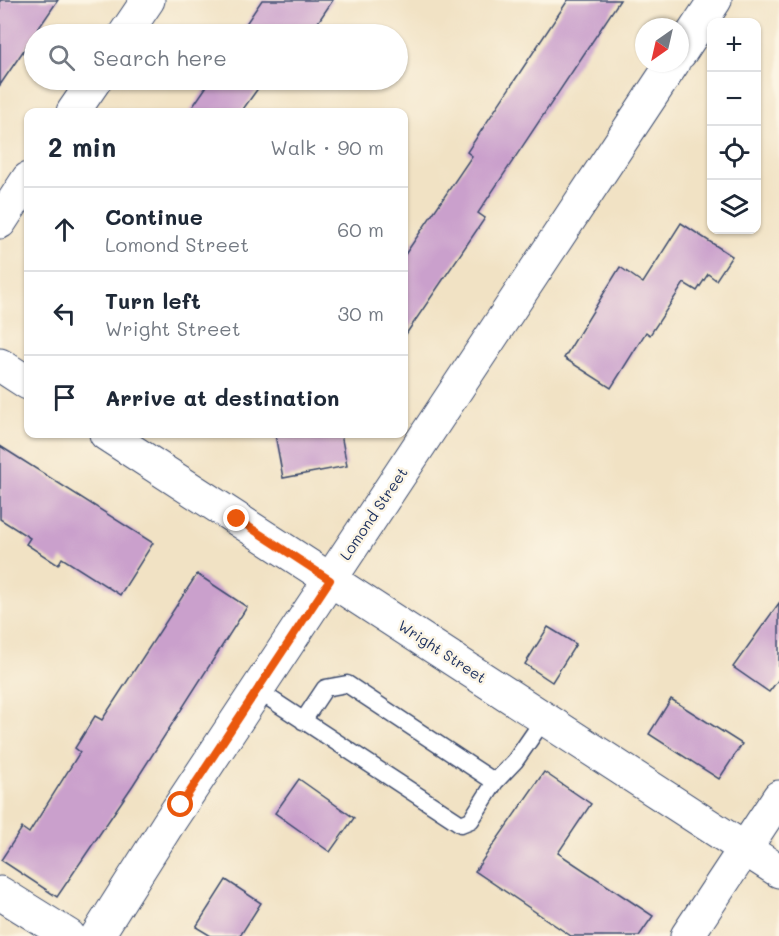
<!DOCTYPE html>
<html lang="en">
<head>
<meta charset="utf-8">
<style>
	:root { --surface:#fff; --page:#f6f6f7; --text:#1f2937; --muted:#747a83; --line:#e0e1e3 }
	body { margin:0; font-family:Mali,sans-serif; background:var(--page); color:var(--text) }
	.controls { position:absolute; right:18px; top:18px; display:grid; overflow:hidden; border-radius:12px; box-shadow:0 2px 4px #0004 }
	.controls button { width:54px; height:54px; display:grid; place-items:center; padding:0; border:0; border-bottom:2px solid var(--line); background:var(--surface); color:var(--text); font:30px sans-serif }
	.compass { position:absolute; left:635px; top:18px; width:54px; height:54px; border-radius:50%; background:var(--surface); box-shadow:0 2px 4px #0004; rotate:214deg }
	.stop { position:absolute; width:18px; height:18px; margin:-14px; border:4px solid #ea580c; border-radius:50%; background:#fff }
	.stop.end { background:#ea580c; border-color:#fff; box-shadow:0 2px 6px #0008 }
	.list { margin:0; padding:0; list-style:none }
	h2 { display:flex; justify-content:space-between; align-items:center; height:78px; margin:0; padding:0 24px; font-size:26px }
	h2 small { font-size:20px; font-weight:400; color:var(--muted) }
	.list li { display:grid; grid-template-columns:39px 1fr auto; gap:18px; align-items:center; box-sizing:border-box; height:84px; padding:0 24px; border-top:2px solid var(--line) }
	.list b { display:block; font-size:22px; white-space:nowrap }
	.list p { margin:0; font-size:20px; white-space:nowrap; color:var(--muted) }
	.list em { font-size:20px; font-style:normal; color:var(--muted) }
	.icon { flex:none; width:33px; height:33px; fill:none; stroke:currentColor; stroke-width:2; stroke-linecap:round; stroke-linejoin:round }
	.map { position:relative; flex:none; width:779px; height:936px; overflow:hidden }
	.search { position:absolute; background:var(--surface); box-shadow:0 2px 4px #0004; left:24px; top:24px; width:384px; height:66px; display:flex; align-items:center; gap:15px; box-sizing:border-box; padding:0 21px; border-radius:33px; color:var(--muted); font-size:22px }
	.panel { position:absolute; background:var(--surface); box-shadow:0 2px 4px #0004; left:24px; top:108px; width:384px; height:330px; border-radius:12px }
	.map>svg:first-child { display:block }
	.building { fill:#caa0cc }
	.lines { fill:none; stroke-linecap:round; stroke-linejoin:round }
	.lane-casing { stroke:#3b4a6d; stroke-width:19 }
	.street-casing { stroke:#3b4a6d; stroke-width:35 }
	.lane { stroke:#fff; stroke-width:16 }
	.street { stroke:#fff; stroke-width:33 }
	.route { stroke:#ea580c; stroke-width:8 }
	.labels { text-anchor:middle; stroke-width:5; stroke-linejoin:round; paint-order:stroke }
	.street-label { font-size:15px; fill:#1b2f5e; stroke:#fcf5e5 }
</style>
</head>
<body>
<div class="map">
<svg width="779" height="936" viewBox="0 0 779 936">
	<rect width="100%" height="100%" fill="#fcf5e5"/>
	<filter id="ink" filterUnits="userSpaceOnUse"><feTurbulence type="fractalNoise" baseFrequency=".0167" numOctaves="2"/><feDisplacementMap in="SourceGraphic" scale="12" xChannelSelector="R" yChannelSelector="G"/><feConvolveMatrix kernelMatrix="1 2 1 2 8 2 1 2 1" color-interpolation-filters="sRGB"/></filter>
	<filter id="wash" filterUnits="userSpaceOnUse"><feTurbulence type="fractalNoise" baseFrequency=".008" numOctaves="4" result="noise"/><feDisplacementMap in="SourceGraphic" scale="24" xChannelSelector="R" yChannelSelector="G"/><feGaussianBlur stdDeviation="1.35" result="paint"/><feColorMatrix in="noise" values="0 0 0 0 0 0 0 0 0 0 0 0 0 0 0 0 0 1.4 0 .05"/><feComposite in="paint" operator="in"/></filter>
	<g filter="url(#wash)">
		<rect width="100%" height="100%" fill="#f1e2c4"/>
		<g id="blocks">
			<!-- building -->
			<path class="building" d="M 0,0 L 58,0 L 0,85 Z
				M 262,0 L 333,0 L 310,34 L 239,34 Z
				M 568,0 L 620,0 L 478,213 L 485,218 L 404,337 L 404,256 L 472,156 L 467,152 Z
				M 211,80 L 264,80 L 241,112 L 189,112 Z
				M 681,223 L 732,256 L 716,280 L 708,274 L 697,291 L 684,283 L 650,335 L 646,332 L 611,388 L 564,358 L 620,267 L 643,283 Z
				M 275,434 L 341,434 L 347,466 L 283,478 Z
				M 0,446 L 153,543 L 120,595 L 62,558 L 58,565 L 26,544 L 30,538 L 0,519 Z
				M 197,574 L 247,607 L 133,785 L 57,897 L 1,860 L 22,828 L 29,833 L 80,752 L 75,748 L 95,716 L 102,720 Z
				M 779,603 L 779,679 L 769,692 L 733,667 Z
				M 548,627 L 576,644 L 552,682 L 525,664 Z
				M 671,699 L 742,744 L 719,779 L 649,734 Z
				M 544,772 L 591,804 L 558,853 L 653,916 L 639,936 L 571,936 L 475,871 Z
				M 299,779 L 354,818 L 330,852 L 275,813 Z
				M 226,880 L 261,903 L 240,936 L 211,936 L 196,927 Z"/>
		</g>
	</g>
	<g filter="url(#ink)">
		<use href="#blocks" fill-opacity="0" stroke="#3b4a6d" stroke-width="1.5"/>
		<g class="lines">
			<defs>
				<path id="lane" d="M 257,690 L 461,824 L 471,820 L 495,782 L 515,761 L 544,719
					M 303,721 L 325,688 L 347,684 L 495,782"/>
				<path id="street" d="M 125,34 L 148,0
					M 680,53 L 715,0
					M 73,112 L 95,80
					M 0,222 L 28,179
					M 0,365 L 28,383
					M 106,434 L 779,871
					M 0,893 L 69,936
					M 97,936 L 168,824 L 673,63
					M 687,936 L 779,797"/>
			</defs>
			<!-- lane casing -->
			<use href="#lane" class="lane-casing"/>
			<!-- street casing -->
			<use href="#street" class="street-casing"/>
			<!-- lane -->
			<use href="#lane" class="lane"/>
			<!-- street -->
			<use href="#street" class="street"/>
		</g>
	</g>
	<g class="lines" filter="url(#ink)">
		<!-- route -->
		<path class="route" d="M 181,805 L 330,580 L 237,519"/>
	</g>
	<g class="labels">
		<!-- street labels -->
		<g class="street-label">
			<text transform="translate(374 514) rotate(-56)" y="5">Lomond Street</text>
			<text transform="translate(442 652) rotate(33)" y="5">Wright Street</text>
		</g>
	</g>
</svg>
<div class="controls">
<button>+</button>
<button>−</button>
<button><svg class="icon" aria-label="locate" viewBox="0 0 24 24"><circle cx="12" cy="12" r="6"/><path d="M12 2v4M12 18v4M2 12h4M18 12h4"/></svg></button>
<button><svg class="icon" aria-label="layers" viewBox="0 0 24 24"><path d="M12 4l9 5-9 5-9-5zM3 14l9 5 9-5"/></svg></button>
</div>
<svg class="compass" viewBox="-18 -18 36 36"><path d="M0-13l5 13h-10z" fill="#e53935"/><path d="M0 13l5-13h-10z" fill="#747a83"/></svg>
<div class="stop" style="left:181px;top:805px"></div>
<div class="stop end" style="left:237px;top:519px"></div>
<div class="search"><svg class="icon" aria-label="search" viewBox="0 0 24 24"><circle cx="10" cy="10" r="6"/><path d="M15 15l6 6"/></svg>Search here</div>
<section class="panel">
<h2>2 min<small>Walk · 90 m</small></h2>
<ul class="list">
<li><svg class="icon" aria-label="ahead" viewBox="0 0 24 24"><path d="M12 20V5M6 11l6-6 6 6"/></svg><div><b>Continue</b><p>Lomond Street</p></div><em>60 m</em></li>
<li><svg class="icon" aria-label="left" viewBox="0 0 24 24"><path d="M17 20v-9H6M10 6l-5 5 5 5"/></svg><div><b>Turn left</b><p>Wright Street</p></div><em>30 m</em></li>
<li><svg class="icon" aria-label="arrive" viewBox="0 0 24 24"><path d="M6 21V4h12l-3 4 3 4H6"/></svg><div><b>Arrive at destination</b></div></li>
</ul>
</section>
</div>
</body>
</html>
